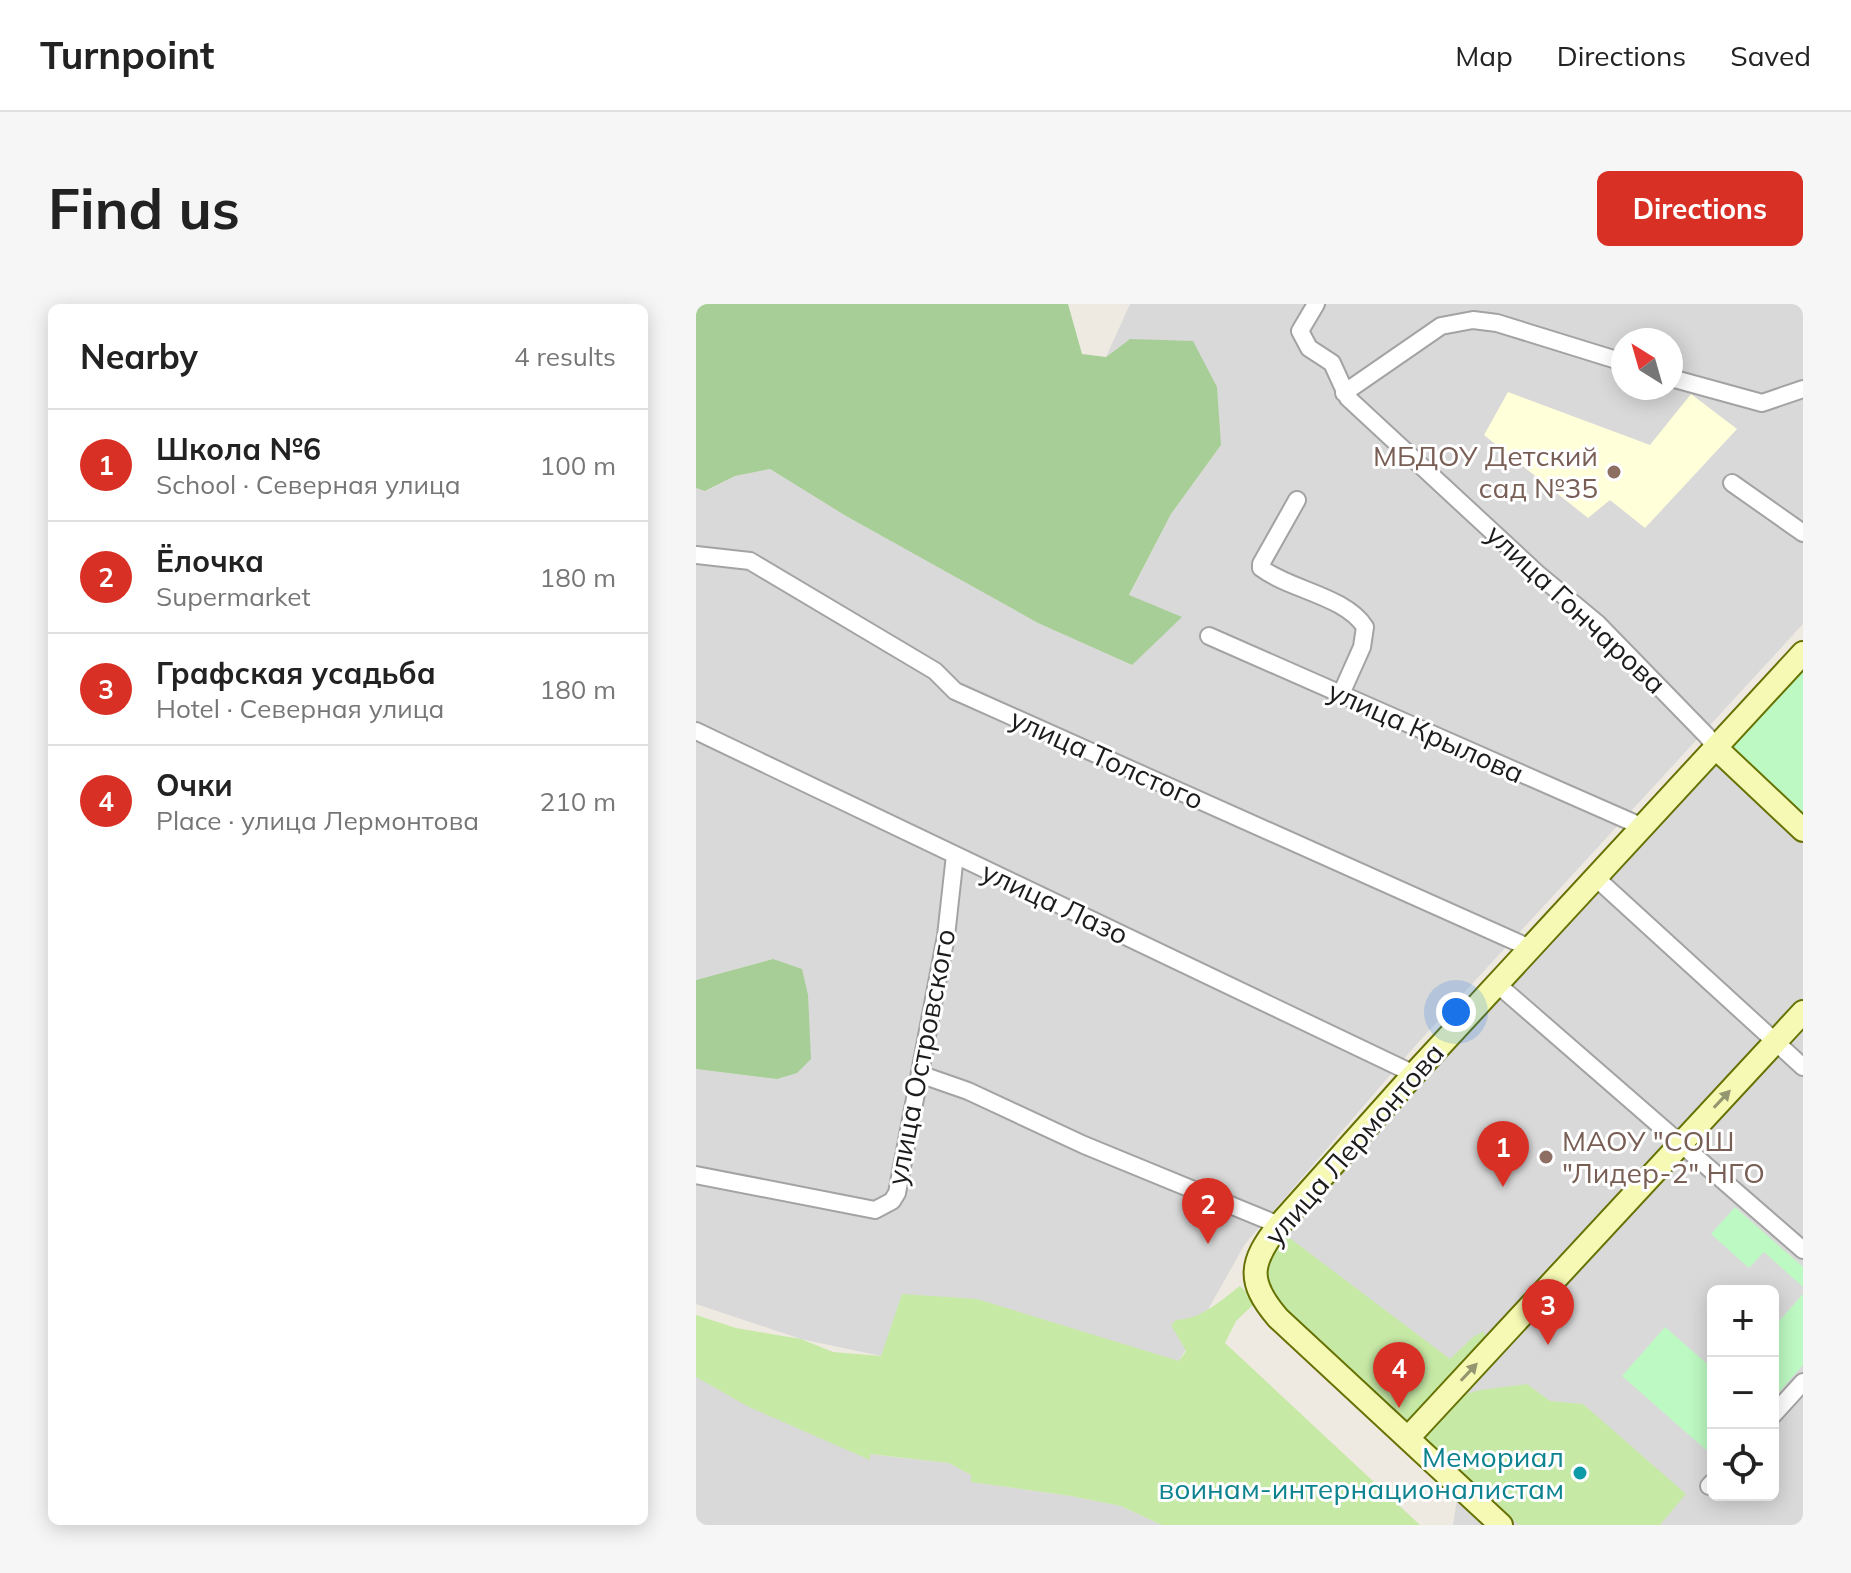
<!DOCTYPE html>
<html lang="en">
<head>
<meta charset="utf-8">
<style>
	:root { --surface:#fff; --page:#f6f6f6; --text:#222; --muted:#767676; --line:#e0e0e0; --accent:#d93025 }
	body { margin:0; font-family:Mulish,sans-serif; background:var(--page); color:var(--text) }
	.controls { position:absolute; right:24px; bottom:24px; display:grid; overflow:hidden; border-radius:12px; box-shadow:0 4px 20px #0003 }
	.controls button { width:72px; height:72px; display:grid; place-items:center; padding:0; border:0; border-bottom:2px solid var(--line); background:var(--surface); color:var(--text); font:40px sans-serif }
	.compass { position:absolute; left:915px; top:24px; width:72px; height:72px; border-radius:50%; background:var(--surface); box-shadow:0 4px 20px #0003; rotate:323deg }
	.you { position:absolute; left:760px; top:708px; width:28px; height:28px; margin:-20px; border:6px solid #fff; border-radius:50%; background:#1a73e8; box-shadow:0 0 0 12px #1a73e833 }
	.badge { display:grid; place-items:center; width:52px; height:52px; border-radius:50%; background:var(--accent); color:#fff; font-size:26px; font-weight:700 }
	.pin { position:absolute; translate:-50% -66px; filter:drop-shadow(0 2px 4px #0008) }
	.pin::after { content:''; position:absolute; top:42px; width:28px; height:24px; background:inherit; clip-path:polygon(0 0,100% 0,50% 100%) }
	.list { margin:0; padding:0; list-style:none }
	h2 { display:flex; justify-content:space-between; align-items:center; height:104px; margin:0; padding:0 32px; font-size:34px }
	h2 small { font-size:26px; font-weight:400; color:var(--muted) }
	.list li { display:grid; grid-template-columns:52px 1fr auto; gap:24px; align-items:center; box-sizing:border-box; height:112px; padding:0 32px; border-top:2px solid var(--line) }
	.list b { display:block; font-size:30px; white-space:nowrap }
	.list p { margin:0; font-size:26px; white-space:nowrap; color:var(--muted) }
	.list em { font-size:26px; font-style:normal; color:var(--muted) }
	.icon { flex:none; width:44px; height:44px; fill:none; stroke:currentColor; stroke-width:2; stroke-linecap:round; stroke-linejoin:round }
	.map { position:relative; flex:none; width:1107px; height:1221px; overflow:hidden; border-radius:12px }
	header { display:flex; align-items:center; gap:48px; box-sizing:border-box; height:112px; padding:0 40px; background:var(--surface); border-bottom:2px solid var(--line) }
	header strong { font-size:38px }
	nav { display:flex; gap:44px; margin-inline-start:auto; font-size:28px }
	.intro { display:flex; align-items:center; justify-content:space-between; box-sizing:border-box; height:192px; padding:0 48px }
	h1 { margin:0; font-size:56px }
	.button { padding:20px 36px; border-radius:12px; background:var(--accent); color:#fff; font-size:28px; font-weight:700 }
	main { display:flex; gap:48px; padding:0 48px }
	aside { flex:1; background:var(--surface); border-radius:12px; box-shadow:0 4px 20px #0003 }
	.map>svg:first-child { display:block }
	.residential { fill:#dad9d9; fill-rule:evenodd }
	.education { fill:#ffffd9 }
	.grass { fill:#c7e9a6 }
	.forest { fill:#a6ce96 }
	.park { fill:#bdf9c2 }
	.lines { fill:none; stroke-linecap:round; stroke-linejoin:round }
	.street-casing { stroke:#a3a3a3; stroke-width:20 }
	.secondary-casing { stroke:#667204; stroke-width:26 }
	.street { stroke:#fff; stroke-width:16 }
	.secondary { stroke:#f6f9b4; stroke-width:22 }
	.oneway { fill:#949670 }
	.education-dot { fill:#8d6e63; stroke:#fff; stroke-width:3 }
	.culture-dot { fill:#0f9aa8; stroke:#fff; stroke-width:3 }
	.labels { text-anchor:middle; stroke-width:6; stroke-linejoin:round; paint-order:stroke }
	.education-label { font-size:28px; fill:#785e54; stroke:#fff; text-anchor:end }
	.street-label { font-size:28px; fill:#1c1c1c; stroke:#fff }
	.culture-label { font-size:28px; fill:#0d838f; stroke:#fff; text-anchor:end }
</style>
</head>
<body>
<header>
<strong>Turnpoint</strong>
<nav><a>Map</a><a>Directions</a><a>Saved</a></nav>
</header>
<div class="intro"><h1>Find us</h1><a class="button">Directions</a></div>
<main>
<aside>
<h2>Nearby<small>4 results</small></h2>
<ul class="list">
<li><span class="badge">1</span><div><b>Школа №6</b><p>School · Северная улица</p></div><em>100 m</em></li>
<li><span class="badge">2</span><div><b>Ёлочка</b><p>Supermarket</p></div><em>180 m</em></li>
<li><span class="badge">3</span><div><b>Графская усадьба</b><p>Hotel · Северная улица</p></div><em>180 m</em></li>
<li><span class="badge">4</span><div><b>Очки</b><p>Place · улица Лермонтова</p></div><em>210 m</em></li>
</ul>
</aside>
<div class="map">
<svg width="1107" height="1221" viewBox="0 0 1107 1221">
	<rect width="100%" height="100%" fill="#eeeae2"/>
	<!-- residential -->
	<path class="residential" d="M 434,0 L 1107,0 L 1107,320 L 719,742 L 549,940 L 483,1057 L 185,1052 L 105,1035 L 0,1000 L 0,765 L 81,775 L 77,655 L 0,676 L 0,184 L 10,187 L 39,172 L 74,165 L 150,212 L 342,319 L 436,361 L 433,292 L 475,210 L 525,141 L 434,35 L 410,53 ZM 927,36 L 975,36 L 975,84 L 927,84 Z
		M 1013,451 L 1107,537 L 1107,1221 L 757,1221 L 761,1196 L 568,998 L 561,956 ZM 1017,987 L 1077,987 L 1077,1191 L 1017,1191 Z
		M 0,1070 L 173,1150 L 253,1159 L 276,1171 L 276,1178 L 375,1192 L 425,1202 L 466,1221 L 0,1221 Z"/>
	<!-- education -->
	<path class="education" d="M 812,88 L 954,141 L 995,90 L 1041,125 L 949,224 L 914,196 L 892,214 L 788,131 Z"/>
	<!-- grass -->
	<path class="grass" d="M 591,932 L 754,1055 L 777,1033 L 788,1027 L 789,1036 L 715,1119 L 592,1011 L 571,984 L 571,955 Z
		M 544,982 L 560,998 L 540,1017 L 529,1039 L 724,1221 L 466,1221 L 425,1202 L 375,1192 L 275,1178 L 275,1171 L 253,1159 L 174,1150 L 174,1156 L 53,1103 L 0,1073 L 0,1011 L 40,1024 L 105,1035 L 137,1048 L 185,1052 L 206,990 L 281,995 L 483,1057 L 490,1047 L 475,1021 L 480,1016 C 506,1015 524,997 544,982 Z
		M 831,1080 L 854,1097 L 887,1100 L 990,1190 L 964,1221 L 823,1221 L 727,1132 L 763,1092 L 784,1086 Z"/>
	<!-- forest -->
	<path class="forest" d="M 0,0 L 372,0 L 386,50 L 410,53 L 434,35 L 497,37 L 521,83 L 525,141 L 475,210 L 433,291 L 486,313 L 436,361 L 342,319 L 150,212 L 74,165 L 39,172 L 9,187 L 0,184 Z
		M 77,655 L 106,665 L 112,691 L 115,755 L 101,769 L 81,775 L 0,765 L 0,676 Z"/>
	<!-- park -->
	<path class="park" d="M 1107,363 L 1107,518 L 1033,445 Z
		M 1039,903 L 1107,963 L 1107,983 L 1068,948 L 1053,964 L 1015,930 Z
		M 1107,990 L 1107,1061 L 1077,1095 L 1077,1024 Z
		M 969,1023 L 1017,1065 L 1017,1152 L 926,1072 Z"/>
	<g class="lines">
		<defs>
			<path id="street" d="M 620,0 L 604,27 L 613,44 L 636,59 L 652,94 L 843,271 L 902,320 L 1011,432 L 1020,444
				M 975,74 L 1066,99 L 1107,85
				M 648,89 L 745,22 L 777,16 L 801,19 L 927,58
				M 1036,179 L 1107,229
				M 601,196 L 565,260 L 565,264 C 594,286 649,292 669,323 L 666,343 L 645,390
				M 0,251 L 54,257 L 239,367 L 259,387 L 834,644
				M 513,332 L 947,523
				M 0,427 L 718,770
				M 899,573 L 1107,763
				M 801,680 L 1107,946
				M 232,773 L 272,787 L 388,841 L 583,921
				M 0,871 L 179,906 L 196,897 L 201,889 L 250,632 L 259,551
				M 1077,1111 L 1107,1078
				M 1013,1182 L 1017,1178"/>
			<path id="secondary" d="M 1020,444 L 1107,526
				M 712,1134 L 1107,708
				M 805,1221 L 582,1014 C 550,977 554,958 583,921 L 718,770 L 1107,349"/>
		</defs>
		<!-- street casing -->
		<use href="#street" class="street-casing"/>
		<!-- secondary casing -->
		<use href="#secondary" class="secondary-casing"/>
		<!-- street -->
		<use href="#street" class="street"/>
		<!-- secondary -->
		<use href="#secondary" class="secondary"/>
	</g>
	<!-- one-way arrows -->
	<defs><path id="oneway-solid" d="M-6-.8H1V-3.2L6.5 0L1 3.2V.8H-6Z" transform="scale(2)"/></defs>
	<g class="oneway">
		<use href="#oneway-solid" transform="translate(1026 795) rotate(-47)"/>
		<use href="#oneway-solid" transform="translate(773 1068) rotate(-47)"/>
	</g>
	<!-- markers -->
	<g class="education-dot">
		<circle cx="918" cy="168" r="8"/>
		<circle cx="850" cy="853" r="8"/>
	</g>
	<circle class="culture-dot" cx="884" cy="1169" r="8"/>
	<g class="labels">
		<!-- education labels -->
		<g class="education-label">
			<text x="902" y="162">МБДОУ Детский<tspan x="902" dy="32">сад №35</tspan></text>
			<text x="866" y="847" text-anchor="start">МАОУ "СОШ<tspan x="866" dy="32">"Лидер-2" НГО</tspan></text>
		</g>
		<!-- street labels -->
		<g class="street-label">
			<text transform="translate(880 305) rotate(43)" y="10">улица Гончарова</text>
			<text transform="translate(730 428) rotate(24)" y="10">улица Крылова</text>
			<text transform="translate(411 455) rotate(24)" y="10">улица Толстого</text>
			<text transform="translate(359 599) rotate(25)" y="10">улица Лазо</text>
			<text transform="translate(225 753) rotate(-79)" y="10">улица Островского</text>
			<text transform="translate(658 840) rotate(-49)" y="10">улица Лермонтова</text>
		</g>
		<!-- culture labels -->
		<g class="culture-label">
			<text x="868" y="1163">Мемориал<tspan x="868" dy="32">воинам-интернационалистам</tspan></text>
		</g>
	</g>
</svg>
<div class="controls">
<button>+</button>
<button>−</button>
<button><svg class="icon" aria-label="locate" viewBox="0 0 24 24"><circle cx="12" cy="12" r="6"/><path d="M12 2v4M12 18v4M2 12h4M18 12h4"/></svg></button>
</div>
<svg class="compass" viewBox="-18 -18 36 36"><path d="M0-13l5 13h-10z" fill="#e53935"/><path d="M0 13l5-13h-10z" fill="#767676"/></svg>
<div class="you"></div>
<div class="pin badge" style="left:807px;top:883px">1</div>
<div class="pin badge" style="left:512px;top:940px">2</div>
<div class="pin badge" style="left:852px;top:1041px">3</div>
<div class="pin badge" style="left:703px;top:1104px">4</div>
</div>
</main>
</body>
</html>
